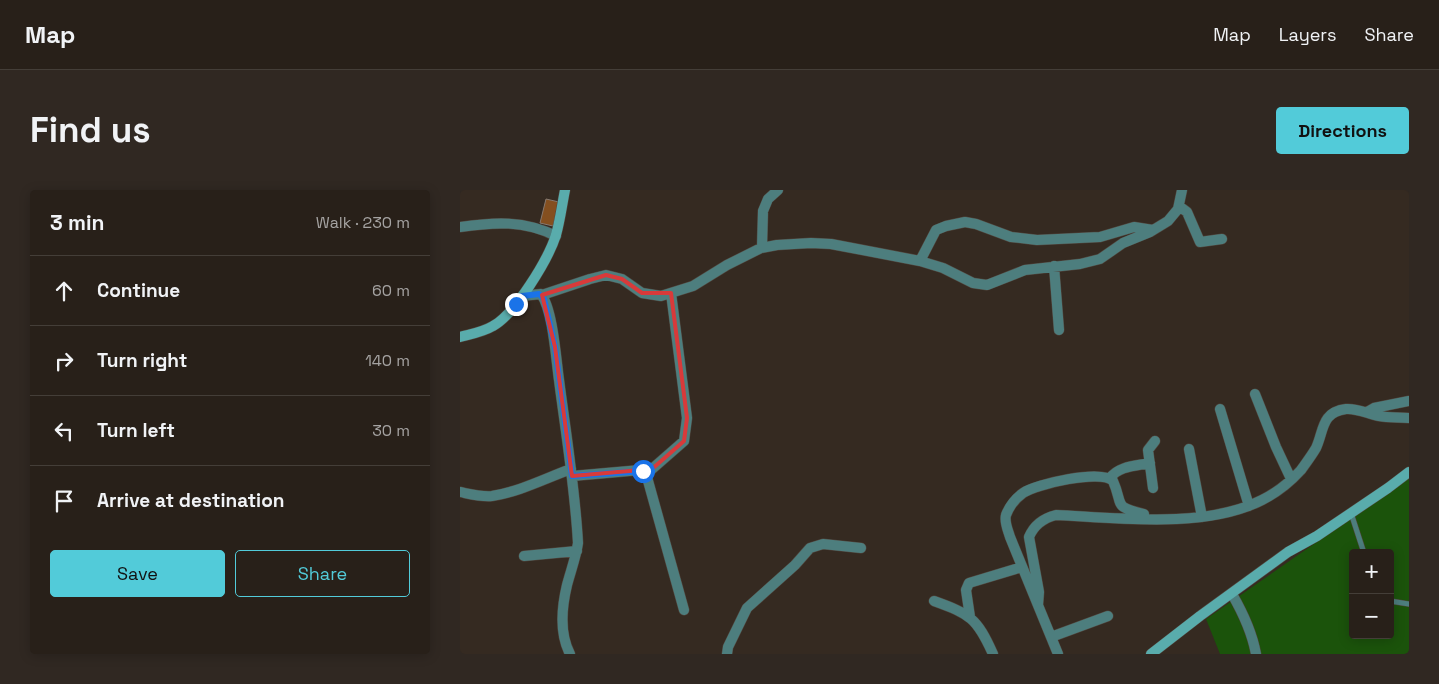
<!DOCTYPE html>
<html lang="en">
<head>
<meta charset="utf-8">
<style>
	:root { --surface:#282019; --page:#302822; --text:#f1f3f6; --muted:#a5a3a2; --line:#443e38; --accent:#52cbd9 }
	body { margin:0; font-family:"Space Grotesk",sans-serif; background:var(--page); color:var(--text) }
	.controls { position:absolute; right:15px; bottom:15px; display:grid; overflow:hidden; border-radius:5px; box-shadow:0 2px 12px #0003 }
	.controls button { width:45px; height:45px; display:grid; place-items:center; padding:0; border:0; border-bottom:1px solid var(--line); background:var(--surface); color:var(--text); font:25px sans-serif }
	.stop { position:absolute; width:15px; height:15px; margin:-11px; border:4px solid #1a73e8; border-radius:50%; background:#fff }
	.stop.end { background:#1a73e8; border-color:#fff; box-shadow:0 1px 5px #0008 }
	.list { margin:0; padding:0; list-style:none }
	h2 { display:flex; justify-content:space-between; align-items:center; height:65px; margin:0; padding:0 20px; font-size:21px }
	h2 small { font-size:16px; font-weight:400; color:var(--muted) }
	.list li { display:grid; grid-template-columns:32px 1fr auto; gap:15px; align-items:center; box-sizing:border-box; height:70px; padding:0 20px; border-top:1px solid var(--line) }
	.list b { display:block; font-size:19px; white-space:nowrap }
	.list em { font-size:16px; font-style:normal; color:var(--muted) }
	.actions { display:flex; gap:10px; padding:15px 20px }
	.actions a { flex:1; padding:11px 0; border:1px solid var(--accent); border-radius:5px; text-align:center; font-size:18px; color:var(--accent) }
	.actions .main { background:var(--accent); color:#111 }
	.icon { flex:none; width:28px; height:28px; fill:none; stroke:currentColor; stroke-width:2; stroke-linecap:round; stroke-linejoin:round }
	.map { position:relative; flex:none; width:949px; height:464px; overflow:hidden; border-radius:5px }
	header { display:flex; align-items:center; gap:30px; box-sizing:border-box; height:70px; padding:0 25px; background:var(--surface); border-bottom:1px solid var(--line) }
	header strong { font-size:24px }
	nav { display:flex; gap:28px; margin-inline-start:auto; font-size:18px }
	.intro { display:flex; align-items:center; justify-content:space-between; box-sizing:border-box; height:120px; padding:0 30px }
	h1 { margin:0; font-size:35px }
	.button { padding:12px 22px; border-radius:5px; background:var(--accent); color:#111; font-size:18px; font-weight:700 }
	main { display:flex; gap:30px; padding:0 30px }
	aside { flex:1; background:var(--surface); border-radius:5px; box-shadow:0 2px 12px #0003 }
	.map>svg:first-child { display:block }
	.green { fill:#1b530b; fill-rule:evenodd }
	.building { fill:#844f1f; stroke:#877a70 }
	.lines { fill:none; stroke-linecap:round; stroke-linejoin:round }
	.lane-casing { stroke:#52473f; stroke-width:6 }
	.street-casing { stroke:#52473f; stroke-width:11 }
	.secondary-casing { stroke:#52473f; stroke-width:11 }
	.lane { stroke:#4d7e7e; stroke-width:5 }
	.street { stroke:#4d7e7e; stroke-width:10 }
	.secondary { stroke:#59acac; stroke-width:10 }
	.route { stroke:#1a73e8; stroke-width:6 }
	.marked { fill:none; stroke:#d83a3a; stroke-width:4; stroke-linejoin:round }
</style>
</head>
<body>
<header>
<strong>Map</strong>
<nav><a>Map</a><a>Layers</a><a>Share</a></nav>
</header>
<div class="intro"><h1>Find us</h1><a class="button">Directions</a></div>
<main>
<aside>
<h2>3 min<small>Walk · 230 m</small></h2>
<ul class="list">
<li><svg class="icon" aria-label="ahead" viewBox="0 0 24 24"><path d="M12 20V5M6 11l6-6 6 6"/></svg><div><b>Continue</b></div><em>60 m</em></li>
<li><svg class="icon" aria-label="right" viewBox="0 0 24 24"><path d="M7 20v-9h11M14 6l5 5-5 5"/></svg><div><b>Turn right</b></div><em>140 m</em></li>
<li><svg class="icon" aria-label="left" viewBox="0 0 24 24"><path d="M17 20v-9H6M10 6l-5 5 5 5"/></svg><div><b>Turn left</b></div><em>30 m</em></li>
<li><svg class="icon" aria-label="arrive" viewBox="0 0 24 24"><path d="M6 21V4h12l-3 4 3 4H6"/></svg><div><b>Arrive at destination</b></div></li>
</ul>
<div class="actions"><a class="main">Save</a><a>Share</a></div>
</aside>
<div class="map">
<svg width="949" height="464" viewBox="0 0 949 464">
	<rect width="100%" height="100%" fill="#352a21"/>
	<!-- green -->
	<path class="green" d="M 949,288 L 949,464 L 760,464 L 746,429 ZM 893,363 L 930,363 L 930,445 L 893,445 Z"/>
	<!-- building -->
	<path class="building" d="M 86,9 L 99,12 L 93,36 L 80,33 Z"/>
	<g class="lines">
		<defs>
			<path id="lane" d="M 891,323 L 904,363
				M 930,411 L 949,414"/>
			<path id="street" d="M 719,16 L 727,22 L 740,52 L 762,49
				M 0,37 C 34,32 64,30 96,46
				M 302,57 L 303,21 L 308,9 L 318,0
				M 460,71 L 476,40 L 486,36 L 505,32 L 516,34 L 551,47 L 577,50 L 640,47 L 674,37 L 693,40
				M 594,76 L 599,140
				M 82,105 L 130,89 L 146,85 L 162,89 L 182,103 L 201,106 L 233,96 L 267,75 L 301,58 L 317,55 L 351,53 L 371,54 L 460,71 L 483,78 L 513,93 L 527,95 L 565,80 L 620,74 L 640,69 L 663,53 L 690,42 L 708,31 L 718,19 L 722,0
				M 62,106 L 81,104 C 93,120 96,169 99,190 C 106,244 115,298 118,353 C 116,367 111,380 107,395 C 102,416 99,443 110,464
				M 795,204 L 816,257 L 831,289
				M 760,219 L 789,316
				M 907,222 L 914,218 L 949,211
				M 729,259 L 742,327
				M 185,280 L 224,420
				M 112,286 L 192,279 L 224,251 L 227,228 L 211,103
				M 650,288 C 659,276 675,276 690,273
				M 693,298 L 688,260 L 695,251
				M 0,302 C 10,304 21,307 32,306 C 59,302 86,288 111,279
				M 64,366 L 117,361
				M 772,404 C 783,423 792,442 796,464
				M 474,411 C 510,424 517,428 533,464
				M 578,415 L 579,402 L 569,347 C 574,335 584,328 596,325 C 657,328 746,339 802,310 C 816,303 831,291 841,280 C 846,273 852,265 856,258 C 864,241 861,222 886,219 C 897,218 908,224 919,226 C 929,228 939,227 949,228
				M 510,427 L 506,400 L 509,393 L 562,377
				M 591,447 L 648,426
				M 267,464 L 268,457 L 287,418 L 335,375 L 350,358 L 363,354 L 401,358
				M 598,464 L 550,347 C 548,340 544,332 546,325 C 549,317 556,308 563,303 C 576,294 641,279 653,291 C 664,316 652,316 684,324"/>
			<path id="secondary" d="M 0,147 C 11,144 23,142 33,136 C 55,124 88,70 96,45 C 100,31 102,15 105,0
				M 691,464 L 740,426 L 828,362 L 857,346 L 928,298 L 949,282"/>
		</defs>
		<!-- lane casing -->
		<use href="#lane" class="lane-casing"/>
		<!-- street casing -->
		<use href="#street" class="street-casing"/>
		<!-- secondary casing -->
		<use href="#secondary" class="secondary-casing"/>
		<!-- lane -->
		<use href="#lane" class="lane"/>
		<!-- street -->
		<use href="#street" class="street"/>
		<!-- secondary -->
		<use href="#secondary" class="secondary"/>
	</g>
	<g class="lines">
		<!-- route -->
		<path class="route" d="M 56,114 L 62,106 L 79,104 L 84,109 L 95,157 L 112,286 L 183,281"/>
	</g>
	<!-- marked area -->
	<path class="marked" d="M 146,85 L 162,89 L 182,103 L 211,103 L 227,228 L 224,251 L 192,279 L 112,286 L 95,157 L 82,105 Z"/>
</svg>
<div class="controls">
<button>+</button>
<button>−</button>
</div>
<div class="stop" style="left:183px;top:281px"></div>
<div class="stop end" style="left:56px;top:114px"></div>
</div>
</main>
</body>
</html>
